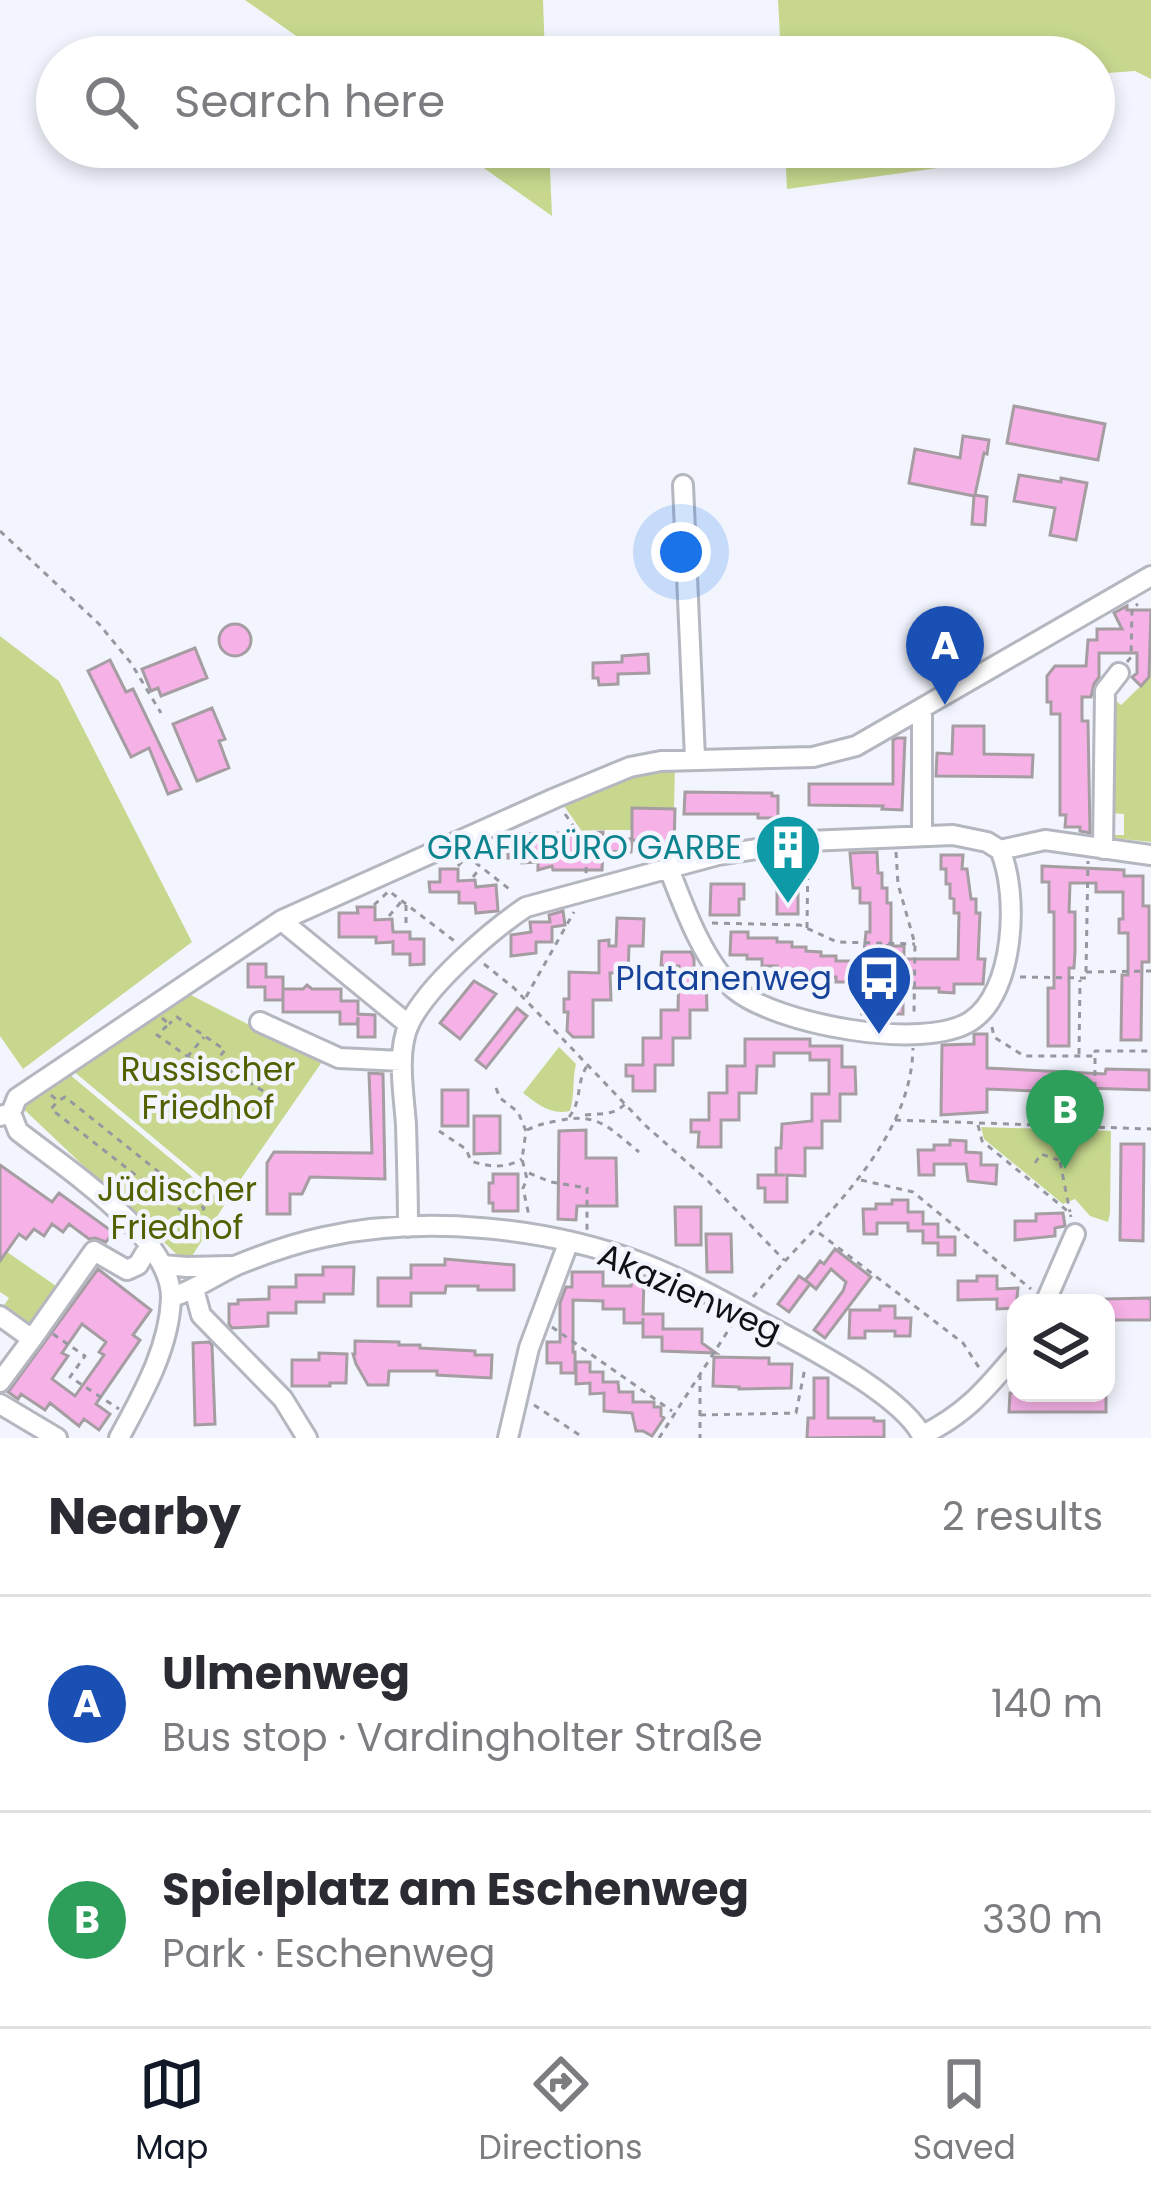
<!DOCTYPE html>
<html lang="en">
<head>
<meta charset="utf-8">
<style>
	:root { --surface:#fff; --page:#f7f7f7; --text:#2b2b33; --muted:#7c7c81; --line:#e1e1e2; --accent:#111827 }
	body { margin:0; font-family:Poppins,sans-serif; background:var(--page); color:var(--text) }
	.controls { position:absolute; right:36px; bottom:36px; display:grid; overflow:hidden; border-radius:24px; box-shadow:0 6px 18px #0003 }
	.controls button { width:108px; height:108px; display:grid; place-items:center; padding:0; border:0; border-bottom:3px solid var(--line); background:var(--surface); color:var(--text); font:60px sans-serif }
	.you { position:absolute; left:681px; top:552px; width:42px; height:42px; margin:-30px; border:9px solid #fff; border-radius:50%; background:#1a73e8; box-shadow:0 0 0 18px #1a73e833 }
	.badge { display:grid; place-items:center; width:78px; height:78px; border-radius:50%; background:var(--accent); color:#fff; font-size:39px; font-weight:700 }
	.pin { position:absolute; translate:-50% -99px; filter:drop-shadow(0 3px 6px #0008) }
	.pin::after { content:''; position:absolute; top:63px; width:42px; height:36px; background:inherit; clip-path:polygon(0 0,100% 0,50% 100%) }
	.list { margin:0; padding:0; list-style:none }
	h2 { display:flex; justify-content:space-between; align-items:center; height:156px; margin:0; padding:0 48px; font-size:51px }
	h2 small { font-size:39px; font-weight:400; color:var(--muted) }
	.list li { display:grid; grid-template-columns:78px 1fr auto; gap:36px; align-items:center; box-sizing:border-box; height:216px; padding:0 48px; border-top:3px solid var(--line) }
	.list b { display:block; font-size:45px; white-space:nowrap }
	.list p { margin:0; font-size:39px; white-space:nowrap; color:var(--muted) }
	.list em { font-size:39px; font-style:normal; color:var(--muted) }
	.icon { flex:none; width:66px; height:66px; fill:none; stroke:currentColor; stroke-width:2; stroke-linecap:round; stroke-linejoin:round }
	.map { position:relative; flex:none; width:1151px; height:1438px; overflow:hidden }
	.search { position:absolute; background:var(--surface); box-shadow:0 6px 18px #0003; left:36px; right:36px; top:36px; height:132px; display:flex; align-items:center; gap:30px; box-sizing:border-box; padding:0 42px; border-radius:66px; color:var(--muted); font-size:45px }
	.sheet { height:588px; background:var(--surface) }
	nav { display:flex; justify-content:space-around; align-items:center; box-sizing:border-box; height:168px; border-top:3px solid var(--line); background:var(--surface); font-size:33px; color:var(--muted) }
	nav a { display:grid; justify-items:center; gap:6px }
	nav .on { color:var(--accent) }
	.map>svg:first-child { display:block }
	.green { fill:#c7d88e }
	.building { fill:#f6b1e6; stroke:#a59da2; stroke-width:3; fill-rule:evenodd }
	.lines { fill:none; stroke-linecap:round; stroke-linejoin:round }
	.minor-casing { stroke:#b5b7c0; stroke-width:24 }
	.path { stroke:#96989f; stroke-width:3; stroke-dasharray:6 6; stroke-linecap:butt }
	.minor { stroke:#fff; stroke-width:18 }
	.labels { text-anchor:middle; stroke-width:9; stroke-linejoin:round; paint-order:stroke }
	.culture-label { font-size:33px; fill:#0d838f; stroke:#f2f5fe; text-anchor:end }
	.transit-label { font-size:33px; fill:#164399; stroke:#f2f5fe; text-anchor:end }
	.park-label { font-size:33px; fill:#526000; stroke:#f2f5fe }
	.street-label { font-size:33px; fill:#101114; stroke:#f2f5fe }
</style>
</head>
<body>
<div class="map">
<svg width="1151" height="1438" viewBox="0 0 1151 1438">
	<rect width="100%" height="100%" fill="#f2f5fe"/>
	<!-- green -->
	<path class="green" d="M 245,0 L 543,0 L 545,57 L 326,57 Z
		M 778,0 L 1151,0 L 1151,79 L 1135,71 L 1094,74 L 1094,57 L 781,57 Z
		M 454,147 L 549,147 L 552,216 Z
		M 785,147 L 986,147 L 959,165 L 787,189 Z
		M 0,636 L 59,681 L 192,942 L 23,1069 L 0,1036 Z
		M 1151,659 L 1151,842 L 1113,838 L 1113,835 L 1124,835 L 1124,814 L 1109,813 L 1113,698 L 1121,705 L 1149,678 Z
		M 675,767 L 674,809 L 633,808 L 632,830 L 591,830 L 590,843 L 562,803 L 632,773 Z
		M 179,989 L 322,1062 L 227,1199 L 66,1065 Z
		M 559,1047 L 576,1064 C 572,1080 575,1095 570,1111 C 550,1115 539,1105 523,1093 Z
		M 63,1069 L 225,1204 L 187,1264 L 13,1099 Z
		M 981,1127 L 1111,1131 L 1110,1213 L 1108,1222 L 1090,1216 L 1075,1199 L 1063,1204 L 984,1139 Z
		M 7,1252 L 59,1288 L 29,1331 L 0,1311 L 9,1298 L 0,1292 L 0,1262 Z"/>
	<!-- building -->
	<path class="building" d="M 1014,406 L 1105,424 L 1098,460 L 1007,443 Z
		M 963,436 L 989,440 L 987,454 L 984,453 L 975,495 L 987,497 L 985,525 L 972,524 L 974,496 L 909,483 L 915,449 L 960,458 Z
		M 1019,475 L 1061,482 L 1061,478 L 1087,483 L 1076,540 L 1050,535 L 1055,508 L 1014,501 Z
		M 1127,606 L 1127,610 L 1151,610 L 1149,677 L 1141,686 L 1132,677 L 1137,673 L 1137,653 L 1099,653 L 1099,677 L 1094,684 L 1091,697 L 1082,697 L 1082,721 L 1088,721 L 1090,833 L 1080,831 L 1080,827 L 1065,827 L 1066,815 L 1060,815 L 1060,714 L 1051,714 L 1051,702 L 1047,702 L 1047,676 L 1055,666 L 1086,666 L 1088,640 L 1097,640 L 1097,629 L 1122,629 L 1114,613 Z
		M219 640a16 16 0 1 1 32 0a16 16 0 1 1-32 0Z
		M 195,648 L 207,678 L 161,696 L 158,688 L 151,691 L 142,669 Z
		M 648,654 L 649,673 L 618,674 L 618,684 L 599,685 L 598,678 L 593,678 L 593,663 L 622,662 L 622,656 Z
		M 110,660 L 126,692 L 133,689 L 181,789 L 168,794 L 149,748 L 131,757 L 88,671 Z
		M 212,708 L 225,739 L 219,741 L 229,768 L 197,781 L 173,724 Z
		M 953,726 L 984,726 L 984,754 L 1033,755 L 1032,777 L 936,776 L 937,753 L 952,754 Z
		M 897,738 L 905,738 L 902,810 L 882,809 L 883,806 L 809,805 L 809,784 L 893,784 L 893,740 Z
		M 685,792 L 772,793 L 772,796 L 778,796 L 778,818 L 758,818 L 758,814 L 684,814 Z
		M 632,808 L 675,809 L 674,847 L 662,847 L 662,841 L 632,840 L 631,852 L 603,851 L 602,870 L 553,870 L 552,866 L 538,870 L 538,862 L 522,863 L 522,858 L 508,858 L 508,836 L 522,836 L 522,834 L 603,832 L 603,838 L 632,839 Z
		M 877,852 L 878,873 L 882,873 L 882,888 L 887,888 L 887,903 L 891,903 L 891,946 L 904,946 L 904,959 L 958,959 L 959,913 L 954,913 L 954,899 L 950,898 L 950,884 L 946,884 L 946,869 L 941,869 L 941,855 L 963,855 L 962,869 L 967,869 L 971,899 L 976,899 L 976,913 L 980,913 L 978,959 L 985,959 L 983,984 L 954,984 L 954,993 L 939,992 L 939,988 L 903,988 L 903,1014 L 862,1014 L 862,982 L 836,982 L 836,977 L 821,977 L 821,972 L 777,971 L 777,966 L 762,966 L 762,959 L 747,959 L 747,955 L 730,955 L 731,932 L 748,932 L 748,938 L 777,938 L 777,942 L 792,942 L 792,947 L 806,947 L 806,951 L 821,952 L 821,956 L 836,956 L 836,961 L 863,961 L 866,932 L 870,932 L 870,903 L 860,903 L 860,888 L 853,888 L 850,853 Z
		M 1042,866 L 1124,870 L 1124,876 L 1143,876 L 1143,906 L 1149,906 L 1149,962 L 1142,962 L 1141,1040 L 1121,1040 L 1122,975 L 1128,975 L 1128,933 L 1119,933 L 1119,919 L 1123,919 L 1123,892 L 1096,892 L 1096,883 L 1070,883 L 1069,912 L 1075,912 L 1075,952 L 1074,968 L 1069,968 L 1069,1046 L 1048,1046 L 1048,988 L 1054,988 L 1054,912 L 1049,912 L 1049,882 L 1042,882 Z
		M 440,869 L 458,869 L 458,881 L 475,880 L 476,887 L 496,885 L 498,911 L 476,913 L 475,903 L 459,903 L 459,892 L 430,892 L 429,882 L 440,882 Z
		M 773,869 L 794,870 L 794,884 L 798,884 L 798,914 L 777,914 L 777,884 L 773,884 Z
		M 711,884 L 744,884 L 744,899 L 739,899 L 739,915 L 710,915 Z
		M 357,907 L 375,907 L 375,920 L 392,919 L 393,932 L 410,932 L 410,939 L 424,939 L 424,964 L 410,965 L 410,954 L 393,954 L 393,940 L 393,942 L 376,943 L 376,937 L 339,937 L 339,913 L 358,913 Z
		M 563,911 L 565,925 L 552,927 L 552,942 L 536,942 L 536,953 L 511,956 L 511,935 L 531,932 L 530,922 L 550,922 L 549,915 Z
		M 617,918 L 644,919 L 643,946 L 629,946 L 628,973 L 610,973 L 611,1000 L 593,1000 L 593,1037 L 573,1037 L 567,1031 L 568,1012 L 564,1012 L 564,999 L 569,999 L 569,972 L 599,973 L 599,941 L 609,940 L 609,946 L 616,946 Z
		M 662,952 L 691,952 L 694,959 L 694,971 L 702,971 L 706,977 L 707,1010 L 690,1010 L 690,1038 L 673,1038 L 673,1065 L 655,1065 L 655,1091 L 633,1091 L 633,1076 L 626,1076 L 626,1065 L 643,1065 L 643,1038 L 661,1038 L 661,1010 L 678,1010 L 679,966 L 661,966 Z
		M 248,964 L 266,964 L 266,977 L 283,977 L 283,1000 L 265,1000 L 265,987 L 248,987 Z
		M 474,981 L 496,994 L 460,1039 L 440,1023 Z
		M 307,985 L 312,989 L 341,989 L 341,1001 L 358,1001 L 358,1014 L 375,1015 L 375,1037 L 358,1037 L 358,1017 L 357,1024 L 340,1024 L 340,1012 L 283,1012 L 283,989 L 303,989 Z
		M 517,1008 L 527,1016 L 486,1068 L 476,1060 Z
		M 974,1034 L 987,1034 L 987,1068 L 1105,1074 L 1106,1069 L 1149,1070 L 1149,1090 L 1084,1088 L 1084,1093 L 987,1089 L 987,1112 L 941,1115 L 942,1045 L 974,1044 Z
		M 745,1039 L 810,1039 L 810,1046 L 842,1046 L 842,1067 L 855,1067 L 856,1094 L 840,1094 L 840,1121 L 822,1121 L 822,1148 L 805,1148 L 805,1176 L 787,1175 L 787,1202 L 765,1202 L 765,1188 L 758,1188 L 758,1175 L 785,1175 L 776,1175 L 776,1148 L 781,1148 L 782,1124 L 812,1121 L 812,1094 L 829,1094 L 829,1060 L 810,1060 L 810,1053 L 774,1053 L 774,1066 L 757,1066 L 756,1093 L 739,1093 L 739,1120 L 721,1120 L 721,1147 L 698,1147 L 699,1132 L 691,1132 L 691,1120 L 709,1120 L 709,1093 L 727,1093 L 727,1066 L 745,1066 Z
		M 369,1073 L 383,1074 L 385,1179 L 310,1177 L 302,1194 L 290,1194 L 290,1214 L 267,1214 L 267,1163 L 274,1152 L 372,1153 Z
		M 442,1090 L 468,1090 L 468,1126 L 442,1126 Z
		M 474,1116 L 500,1116 L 500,1153 L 474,1154 Z
		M 586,1130 L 586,1158 L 616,1158 L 617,1206 L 577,1206 L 576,1220 L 558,1219 L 559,1131 Z
		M 950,1140 L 966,1141 L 966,1152 L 981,1153 L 981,1165 L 997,1165 L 996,1184 L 968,1181 L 966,1164 L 934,1164 L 934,1175 L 919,1175 L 918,1150 L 934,1150 L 934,1145 L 950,1145 Z
		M 1121,1144 L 1144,1144 L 1143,1241 L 1120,1240 Z
		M 0,1165 L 52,1202 L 59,1193 L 113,1232 L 106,1242 L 95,1238 L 89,1239 L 69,1224 L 63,1232 L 52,1224 L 44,1236 L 34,1229 L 26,1239 L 19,1234 L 0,1261 Z
		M 493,1174 L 518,1174 L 518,1211 L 493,1211 L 493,1203 L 489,1203 L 489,1183 L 493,1183 Z
		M 892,1200 L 908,1200 L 908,1212 L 923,1212 L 923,1224 L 938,1224 L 938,1237 L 955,1237 L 955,1255 L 938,1255 L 938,1243 L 923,1243 L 923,1231 L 908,1231 L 908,1223 L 877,1223 L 877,1234 L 864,1234 L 863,1209 L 876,1209 L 876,1204 L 892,1204 Z
		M 675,1207 L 701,1207 L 701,1245 L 676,1245 Z
		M 1063,1213 L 1065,1226 L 1055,1228 L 1055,1236 L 1015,1240 L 1015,1221 L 1036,1221 L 1036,1214 Z
		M 706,1234 L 731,1234 L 732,1272 L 707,1272 Z
		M 835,1249 L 871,1277 L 825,1338 L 814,1330 L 843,1291 L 846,1282 L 831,1269 L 816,1289 L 810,1284 L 789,1312 L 778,1304 L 799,1276 L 809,1283 L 805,1280 L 812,1272 L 820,1261 L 824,1264 Z
		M 445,1259 L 514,1265 L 514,1290 L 478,1290 L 478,1286 L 446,1286 L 445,1293 L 411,1293 L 411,1306 L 378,1306 L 378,1278 L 411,1278 L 411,1265 L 445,1265 Z
		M 323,1267 L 354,1267 L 353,1294 L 324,1294 L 324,1302 L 296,1302 L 296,1313 L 268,1313 L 268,1326 L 232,1328 L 229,1324 L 229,1304 L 238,1304 L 238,1300 L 269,1299 L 269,1287 L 296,1287 L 296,1275 L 323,1275 Z
		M 98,1269 L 151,1310 L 133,1335 L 140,1340 L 96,1404 L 110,1414 L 99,1430 L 84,1419 L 79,1426 L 50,1403 L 45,1410 L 21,1394 L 18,1399 L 8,1392 ZM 82,1324 L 106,1342 L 99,1352 L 104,1355 L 75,1396 L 52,1379 L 68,1356 L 62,1353 Z
		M 572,1272 L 603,1272 L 603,1286 L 631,1286 L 632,1278 L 644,1278 L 643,1314 L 663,1314 L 663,1329 L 702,1329 L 702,1343 L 716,1353 L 662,1351 L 662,1337 L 643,1337 L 643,1318 L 643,1323 L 624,1323 L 624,1309 L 603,1309 L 603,1301 L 573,1300 L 573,1352 L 575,1352 L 575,1373 L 561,1373 L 561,1363 L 547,1363 L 547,1342 L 560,1342 L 560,1303 L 566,1287 L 572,1287 Z
		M 977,1276 L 997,1276 L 997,1289 L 1018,1288 L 1016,1308 L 997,1309 L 997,1299 L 958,1300 L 958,1281 L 977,1281 Z
		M 1151,1298 L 1151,1320 L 1106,1320 L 1106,1299 Z
		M 880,1306 L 895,1306 L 895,1318 L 911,1318 L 910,1336 L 895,1336 L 895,1331 L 865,1331 L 865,1338 L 849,1338 L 850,1310 L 880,1310 Z
		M 355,1341 L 399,1342 L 399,1345 L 420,1345 L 420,1348 L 475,1351 L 475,1355 L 492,1355 L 491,1378 L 437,1375 L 437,1371 L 389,1371 L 388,1385 L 368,1385 L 356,1364 L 353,1354 L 355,1354 Z
		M 209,1342 L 212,1345 L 215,1424 L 195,1425 L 193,1343 Z
		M 319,1353 L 347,1354 L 346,1383 L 330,1383 L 330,1386 L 292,1386 L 292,1360 L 319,1360 Z
		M 714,1357 L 769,1358 L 769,1364 L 792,1364 L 791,1388 L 739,1389 L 739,1387 L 713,1386 Z
		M 576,1362 L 590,1362 L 590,1372 L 603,1372 L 603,1382 L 618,1382 L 619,1392 L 633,1392 L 633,1402 L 654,1402 L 654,1407 L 661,1407 L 661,1416 L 664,1418 L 652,1436 L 643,1431 L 636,1431 L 632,1413 L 604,1411 L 604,1393 L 590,1394 L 590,1383 L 576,1384 Z
		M 814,1378 L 828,1378 L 828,1418 L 874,1418 L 874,1421 L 884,1421 L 884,1437 L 807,1438 L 808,1418 L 814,1418 Z
		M 1010,1393 L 1106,1393 L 1106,1412 L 1009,1412 Z"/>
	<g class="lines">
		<defs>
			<path id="minor" d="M 683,485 L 695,758
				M 922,708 L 922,835
				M 1103,849 L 1105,691 L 1119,673
				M 1000,850 L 1045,840 L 1151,855
				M 288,926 L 409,1025
				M 260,1022 L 339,1058 L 402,1061
				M 11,1113 L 18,1131 C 62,1166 173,1237 171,1299 C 169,1349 142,1395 119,1438
				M 0,1116 L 11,1113 L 17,1098 L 282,920 L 555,798 L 630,767 L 661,761 L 813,757 L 856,746 L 1151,576
				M 408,1227 C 408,1193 407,1159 406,1125 C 404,1094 396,1053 409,1024 C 428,985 490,931 526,907 L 718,855 L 808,841 L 953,835 L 987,842 L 1000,850 C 1019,894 1015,992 971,1021 C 924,1052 775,1024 734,989 C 703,961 684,907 669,869
				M 163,1265 L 187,1267 L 230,1266
				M 194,1289 L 201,1315 L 283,1399 L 307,1438
				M 172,1297 C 195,1290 215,1275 237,1265 C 264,1254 296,1243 324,1237 C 424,1215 544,1227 639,1262 C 687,1280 733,1307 778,1331 C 817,1352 906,1399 923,1438
				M 1045,1303 L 1075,1234
				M 0,1316 L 32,1339 L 0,1382
				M 32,1339 L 94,1251 L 127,1270 L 138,1265 L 150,1245
				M 0,1404 L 57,1438
				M 923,1435 C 967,1413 985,1390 1016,1354
				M 508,1438 L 529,1348 L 569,1241"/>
		</defs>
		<!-- minor casing -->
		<use href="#minor" class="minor-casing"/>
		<!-- path -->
		<path class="path" d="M 0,531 L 99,624 L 131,663 L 161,713
			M 1127,662 L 1131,657 L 1132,608 L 1138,604
			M 565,814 L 587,846 L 586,875
			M 896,852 L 898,884 L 915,944 L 914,1014
			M 458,866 L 467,856 L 513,892
			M 473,877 L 480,868
			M 374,905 L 389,891 L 457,943
			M 406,905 L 406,927
			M 389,916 L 401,902
			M 712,923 L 800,925 L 837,942 L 915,944
			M 807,928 L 808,855
			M 887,944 L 888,1018
			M 484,964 L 514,988 L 645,1125 L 709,1182 L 784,1260
			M 1086,972 L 1088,861
			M 1020,977 L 1086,978 L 1086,972 L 1151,971
			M 526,997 L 574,912
			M 162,1018 L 169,1024 L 157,1035 L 208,1071 L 225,1050 L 177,1017 L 169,1024
			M 992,1027 L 994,1037 L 1024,1056 L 1095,1056 L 1095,1051 L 1151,1051
			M 1079,1054 L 1080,980
			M 187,1057 L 204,1037
			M 1095,1058 L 1095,1127
			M 217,1063 L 278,1100
			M 496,1088 L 500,1098 L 518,1112 L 526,1131 L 522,1159 L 527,1179 L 523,1188 L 529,1216
			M 51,1095 L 58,1101 L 65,1097 L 204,1208 L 196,1222 L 51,1109 L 58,1101
			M 585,1115 C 601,1113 613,1116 625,1104
			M 569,1117 C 582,1102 576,1082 587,1066
			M 895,1120 L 1151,1129
			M 978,1125 L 982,1141 L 1070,1213 L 1071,1217
			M 1053,1127 L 1070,1212
			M 527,1130 C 537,1125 546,1123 557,1121 C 598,1112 608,1127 639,1152
			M 439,1131 L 466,1149 L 471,1161 C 489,1167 505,1169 522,1159
			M 1035,1163 L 1041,1154 L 1058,1160
			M 529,1173 L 551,1182 L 587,1188 L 587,1231
			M 861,1180 L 913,1192 L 1031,1289
			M 819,1233 L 963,1343 L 980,1369
			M 753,1297 C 812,1226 911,1148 913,1048
			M 552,1327 L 672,1411
			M 53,1334 L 85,1356 L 70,1377 L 119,1409
			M 700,1374 L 700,1438
			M 534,1405 L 584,1438
			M 700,1415 L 796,1413 L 805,1368
			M 659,1438 L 733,1323"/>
		<!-- minor -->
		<use href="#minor" class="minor"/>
	</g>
	<!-- icons -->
	<defs>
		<symbol id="building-pin" viewBox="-11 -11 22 30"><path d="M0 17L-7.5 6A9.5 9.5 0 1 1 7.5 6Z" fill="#0f9aa8" stroke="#f2f5fe"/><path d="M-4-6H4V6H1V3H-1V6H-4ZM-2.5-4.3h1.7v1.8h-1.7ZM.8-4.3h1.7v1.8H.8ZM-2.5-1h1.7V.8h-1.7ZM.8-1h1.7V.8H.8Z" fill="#fff"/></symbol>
		<symbol id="bus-pin" viewBox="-11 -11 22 30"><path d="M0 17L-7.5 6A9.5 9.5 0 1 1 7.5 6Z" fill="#1a4fb4" stroke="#f2f5fe"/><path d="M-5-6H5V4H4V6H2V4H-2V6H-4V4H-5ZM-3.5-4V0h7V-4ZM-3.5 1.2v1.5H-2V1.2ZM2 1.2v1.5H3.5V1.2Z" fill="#fff"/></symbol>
	</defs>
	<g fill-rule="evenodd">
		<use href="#building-pin" x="750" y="809" width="76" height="104"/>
		<use href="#bus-pin" x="841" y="940" width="76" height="104"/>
	</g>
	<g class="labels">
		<!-- culture labels -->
		<g class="culture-label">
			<text x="742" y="859">GRAFIKBÜRO GARBE</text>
		</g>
		<!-- transit labels -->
		<g class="transit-label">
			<text x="832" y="990">Platanenweg</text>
		</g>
		<!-- park labels -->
		<g class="park-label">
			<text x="208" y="1081">Russischer<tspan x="208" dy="38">Friedhof</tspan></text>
			<text x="177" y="1201">Jüdischer<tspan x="177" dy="38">Friedhof</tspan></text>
		</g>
		<!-- street labels -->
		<g class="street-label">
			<text transform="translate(690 1292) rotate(24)" y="12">Akazienweg</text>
		</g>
	</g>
</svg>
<div class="controls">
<button><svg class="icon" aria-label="layers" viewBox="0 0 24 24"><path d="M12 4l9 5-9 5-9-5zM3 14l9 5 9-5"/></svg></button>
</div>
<div class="you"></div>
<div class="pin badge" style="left:945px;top:705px;background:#1a4fb4">A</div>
<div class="pin badge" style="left:1065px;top:1169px;background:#2e9e5b">B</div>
<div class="search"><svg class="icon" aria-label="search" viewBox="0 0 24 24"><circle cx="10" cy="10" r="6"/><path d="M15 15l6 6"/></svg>Search here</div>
</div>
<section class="sheet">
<h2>Nearby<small>2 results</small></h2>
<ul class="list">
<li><span class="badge" style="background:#1a4fb4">A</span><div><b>Ulmenweg</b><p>Bus stop · Vardingholter Straße</p></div><em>140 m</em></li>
<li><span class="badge" style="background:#2e9e5b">B</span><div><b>Spielplatz am Eschenweg</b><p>Park · Eschenweg</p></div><em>330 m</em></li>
</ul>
</section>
<nav>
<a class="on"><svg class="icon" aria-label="map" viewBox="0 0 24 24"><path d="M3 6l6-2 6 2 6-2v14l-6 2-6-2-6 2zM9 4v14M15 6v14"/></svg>Map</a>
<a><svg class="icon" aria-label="directions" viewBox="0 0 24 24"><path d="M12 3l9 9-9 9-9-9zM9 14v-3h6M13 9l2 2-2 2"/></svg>Directions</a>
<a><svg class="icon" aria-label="saved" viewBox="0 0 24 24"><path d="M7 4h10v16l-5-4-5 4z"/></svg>Saved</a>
</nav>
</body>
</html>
